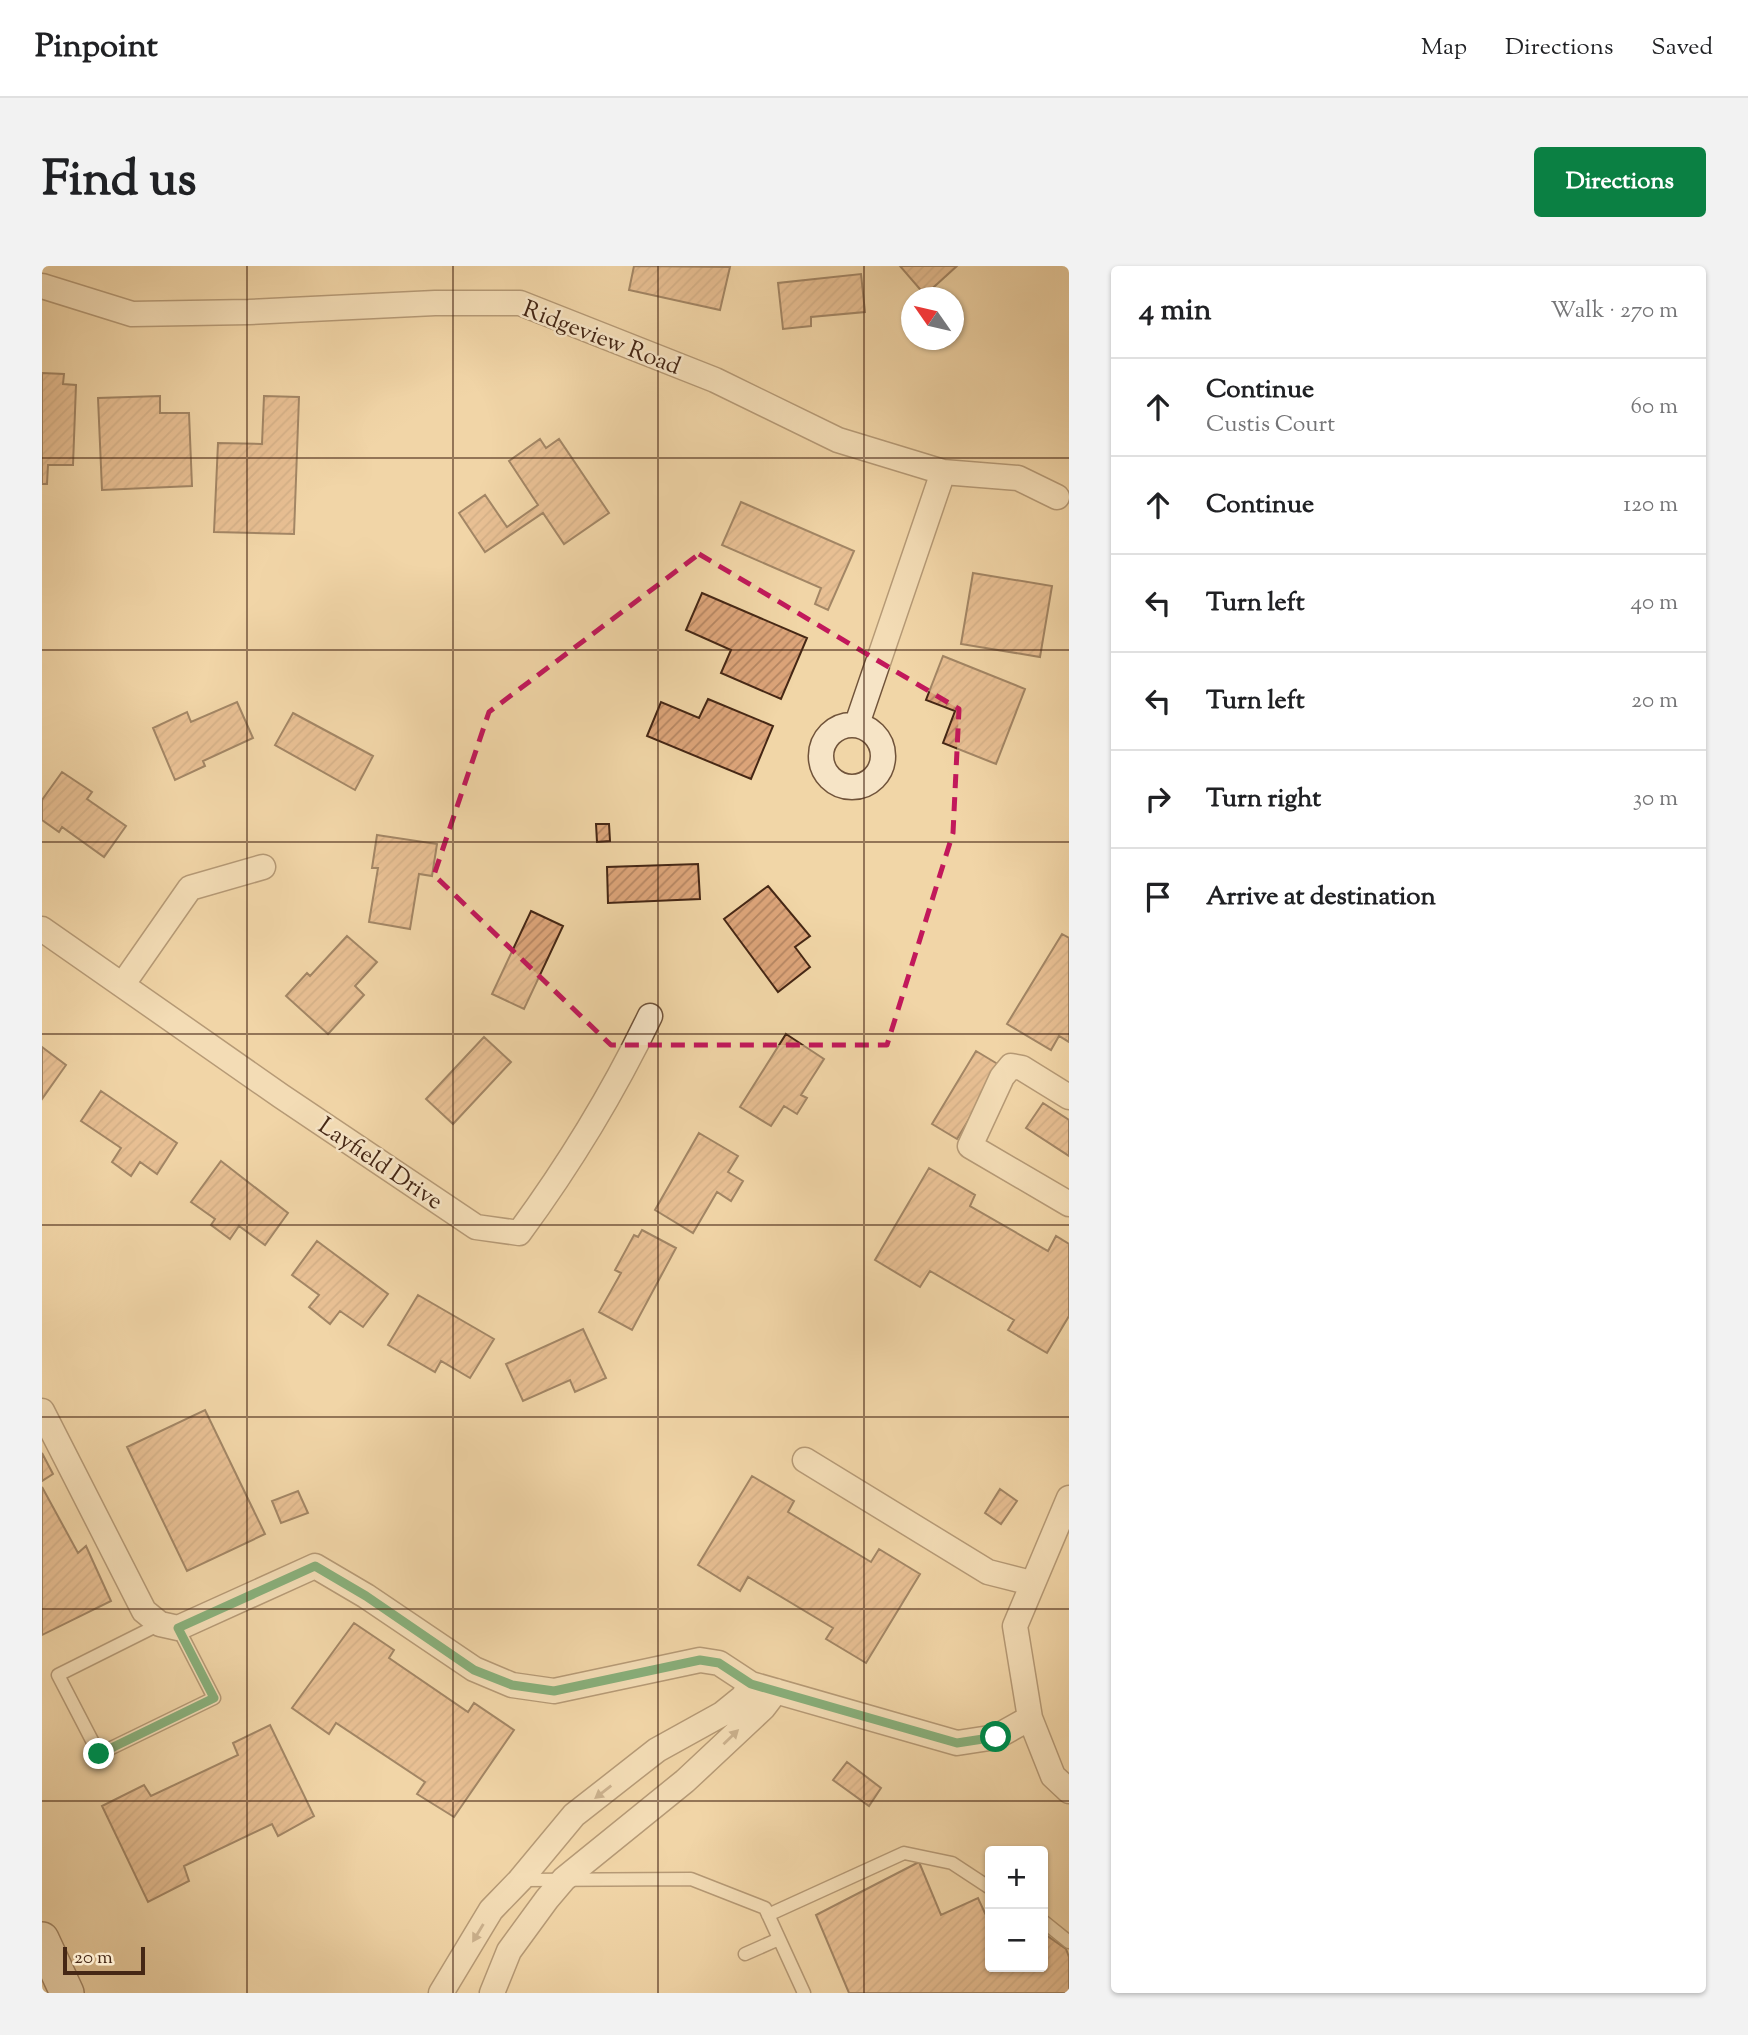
<!DOCTYPE html>
<html lang="en">
<head>
<meta charset="utf-8">
<style>
	:root { --surface:#fff; --page:#f2f2f2; --text:#202124; --muted:#757577; --line:#e0e0e0; --accent:#0b8043 }
	body { margin:0; font-family:"Sorts Mill Goudy",serif; background:var(--page); color:var(--text) }
	.controls { position:absolute; right:21px; bottom:21px; display:grid; overflow:hidden; border-radius:7px; box-shadow:0 2px 5px #0004 }
	.controls button { width:63px; height:63px; display:grid; place-items:center; padding:0; border:0; border-bottom:2px solid var(--line); background:var(--surface); color:var(--text); font:35px sans-serif }
	.compass { position:absolute; left:859px; top:21px; width:63px; height:63px; border-radius:50%; background:var(--surface); box-shadow:0 2px 5px #0004; rotate:304deg }
	.scale { position:absolute; left:21px; bottom:18px; width:82px; box-sizing:border-box; padding-left:7px; border:4px solid #452715; border-top:0; font-size:19px; line-height:24px; white-space:nowrap; color:#452715; -webkit-text-stroke:5px #f6e4c6; paint-order:stroke }
	.stop { position:absolute; width:21px; height:21px; margin:-16px; border:5px solid #0b8043; border-radius:50%; background:#fff }
	.stop.end { background:#0b8043; border-color:#fff; box-shadow:0 2px 7px #0008 }
	.list { margin:0; padding:0; list-style:none }
	h2 { display:flex; justify-content:space-between; align-items:center; height:91px; margin:0; padding:0 28px; font-size:30px }
	h2 small { font-size:23px; font-weight:400; color:var(--muted) }
	.list li { display:grid; grid-template-columns:46px 1fr auto; gap:21px; align-items:center; box-sizing:border-box; height:98px; padding:0 28px; border-top:2px solid var(--line) }
	.list b { display:block; font-size:26px; white-space:nowrap }
	.list p { margin:0; font-size:23px; white-space:nowrap; color:var(--muted) }
	.list em { font-size:23px; font-style:normal; color:var(--muted) }
	.icon { flex:none; width:38px; height:38px; fill:none; stroke:currentColor; stroke-width:2; stroke-linecap:round; stroke-linejoin:round }
	.map { position:relative; flex:none; width:1027px; height:1727px; overflow:hidden; border-radius:7px }
	header { display:flex; align-items:center; gap:42px; box-sizing:border-box; height:98px; padding:0 35px; background:var(--surface); border-bottom:2px solid var(--line) }
	header strong { font-size:33px }
	nav { display:flex; gap:38px; margin-inline-start:auto; font-size:24px }
	.intro { display:flex; align-items:center; justify-content:space-between; box-sizing:border-box; height:168px; padding:0 42px }
	h1 { margin:0; font-size:49px }
	.button { padding:18px 32px; border-radius:7px; background:var(--accent); color:#fff; font-size:24px; font-weight:700 }
	main { display:flex; gap:42px; padding:0 42px }
	aside { flex:1; background:var(--surface); border-radius:7px; box-shadow:0 2px 5px #0004 }
	.map>svg:first-child { display:block }
	.building { fill:url(#building-hatch); stroke:#452715; stroke-width:2 }
	.lines { fill:none; stroke-linecap:round; stroke-linejoin:round }
	.lane-casing { stroke:#70533a; stroke-width:15 }
	.street-casing { stroke:#70533a; stroke-width:27 }
	.secondary-casing { stroke:#452715; stroke-width:36 }
	.lane { stroke:#f6e4c6; stroke-width:12 }
	.street { stroke:#f6e4c6; stroke-width:24 }
	.secondary { stroke:#f6e4c6; stroke-width:33 }
	.oneway { fill:#9e866e }
	.route { stroke:#0b8043; stroke-width:9 }
	.marked { fill:none; stroke:#c2185b; stroke-width:5; stroke-dasharray:14 9; stroke-linejoin:round }
	.grid { fill:none; stroke:#452715; stroke-width:2; stroke-opacity:0.55 }
	.labels { text-anchor:middle; stroke-width:5; stroke-linejoin:round; paint-order:stroke }
	.street-label { font-size:24px; fill:#452715; stroke:#f6e4c6 }
</style>
</head>
<body>
<header>
<strong>Pinpoint</strong>
<nav><a>Map</a><a>Directions</a><a>Saved</a></nav>
</header>
<div class="intro"><h1>Find us</h1><a class="button">Directions</a></div>
<main>
<div class="map">
<svg width="1027" height="1727" viewBox="0 0 1027 1727">
	<defs>
		<pattern id="building-hatch" width="6" height="6" patternUnits="userSpaceOnUse" patternTransform="scale(1.75)"><rect width="6" height="6" fill="#dda57a"/><path d="M-1 1l2-2M0 6l6-6M5 7l2-2" fill="none" stroke="#b58663"/></pattern>
	</defs>
	<rect width="100%" height="100%" fill="#f1d6a7"/>
	<filter id="stains"><feTurbulence type="fractalNoise" baseFrequency=".00286" numOctaves="4"/><feColorMatrix values="0 0 0 0 .2 0 0 0 0 .09 0 0 0 0 .02 0 0 0 .5 -.17"/></filter>
	<radialGradient id="worn" r=".72"><stop offset=".6" stop-color="#630" stop-opacity="0"/><stop offset="1" stop-color="#630" stop-opacity=".3"/></radialGradient>
	<!-- building -->
	<path class="building" d="M 592,0 L 688,1 L 678,44 L 587,24 Z
		M 858,0 L 915,0 L 883,29 Z
		M 819,8 L 823,46 L 769,51 L 769,60 L 741,63 L 736,17 Z
		M 0,107 L 22,108 L 21,118 L 34,119 L 31,199 L 6,199 L 5,218 L 0,218 Z
		M 118,130 L 118,147 L 147,147 L 150,220 L 60,224 L 56,132 Z
		M 222,130 L 257,131 L 252,268 L 172,266 L 176,177 L 220,178 Z
		M 498,173 L 504,182 L 517,173 L 567,247 L 522,278 L 501,247 L 443,286 L 417,247 L 443,229 L 465,261 L 496,239 L 467,195 Z
		M 699,236 L 812,285 L 786,344 L 773,338 L 779,322 L 680,279 Z
		M 931,307 L 1010,320 L 998,391 L 919,378 Z
		M 660,327 L 765,372 L 739,433 L 679,407 L 689,384 L 644,364 Z
		M 901,390 L 983,423 L 954,498 L 901,477 L 913,445 L 884,434 Z
		M 666,433 L 731,460 L 709,513 L 605,470 L 619,436 L 657,452 Z
		M 195,436 L 211,472 L 161,495 L 163,500 L 133,514 L 111,462 L 145,446 L 149,456 Z
		M 251,447 L 331,490 L 313,524 L 233,479 Z
		M 20,506 L 50,526 L 45,533 L 84,560 L 62,591 L 20,561 L 17,566 L 0,554 L 0,534 Z
		M 554,558 L 567,558 L 568,575 L 555,576 Z
		M 335,569 L 395,578 L 390,610 L 377,608 L 368,663 L 327,656 L 336,602 L 330,602 Z
		M 656,598 L 658,633 L 566,637 L 565,601 Z
		M 726,620 L 768,670 L 753,681 L 768,701 L 736,726 L 682,653 Z
		M 489,645 L 521,660 L 482,743 L 450,728 Z
		M 1020,668 L 1027,672 L 1027,776 L 1017,770 L 1009,784 L 965,758 Z
		M 305,670 L 335,696 L 313,720 L 322,729 L 286,768 L 244,730 L 265,707 L 268,710 Z
		M 744,768 L 782,793 L 759,829 L 765,832 L 755,848 L 742,840 L 729,860 L 698,841 Z
		M 442,771 L 469,796 L 411,858 L 384,833 Z
		M 0,781 L 24,799 L 0,833 Z
		M 934,785 L 959,800 L 915,873 L 890,858 Z
		M 59,825 L 135,877 L 115,908 L 98,896 L 89,910 L 70,896 L 79,882 L 39,855 Z
		M 1001,837 L 1027,854 L 1027,890 L 984,862 Z
		M 657,867 L 696,890 L 686,906 L 701,915 L 689,935 L 675,926 L 651,967 L 613,944 Z
		M 179,895 L 246,947 L 223,979 L 197,960 L 188,973 L 169,959 L 173,953 L 149,936 Z
		M 887,902 L 933,929 L 928,940 L 1006,985 L 1014,970 L 1027,978 L 1027,1050 L 1005,1087 L 966,1064 L 972,1054 L 888,1005 L 878,1021 L 833,994 Z
		M 600,964 L 634,982 L 590,1064 L 557,1046 L 579,1007 L 573,1004 L 592,969 L 596,971 Z
		M 275,975 L 346,1028 L 321,1061 L 298,1045 L 288,1058 L 267,1041 L 277,1029 L 250,1009 Z
		M 376,1029 L 452,1073 L 428,1112 L 399,1095 L 393,1106 L 346,1079 Z
		M 541,1063 L 564,1112 L 533,1126 L 528,1114 L 481,1135 L 464,1098 Z
		M 163,1144 L 223,1268 L 145,1305 L 85,1181 Z
		M 0,1187 L 11,1208 L 0,1215 Z
		M 710,1210 L 752,1235 L 746,1246 L 829,1296 L 837,1283 L 878,1308 L 824,1397 L 784,1373 L 791,1362 L 706,1311 L 698,1325 L 656,1299 Z
		M 0,1221 L 36,1287 L 44,1280 L 69,1335 L 0,1369 Z
		M 958,1223 L 975,1235 L 959,1258 L 943,1247 Z
		M 256,1225 L 266,1247 L 239,1257 L 230,1235 Z
		M 312,1357 L 352,1384 L 347,1392 L 426,1446 L 432,1437 L 472,1464 L 412,1551 L 375,1528 L 383,1516 L 294,1457 L 287,1468 L 250,1442 Z
		M 228,1459 L 272,1550 L 236,1570 L 230,1558 L 142,1600 L 147,1615 L 106,1636 L 60,1540 L 102,1519 L 109,1530 L 196,1489 L 191,1477 Z
		M 805,1496 L 839,1522 L 827,1540 L 791,1514 Z
		M 877,1596 L 899,1649 L 936,1632 L 948,1658 L 948,1701 L 1001,1701 L 1001,1667 L 1024,1683 L 1027,1691 L 1027,1727 L 807,1727 L 774,1649 Z"/>
	<g class="lines">
		<defs>
			<path id="lane" d="M 118,1358 L 16,1409 L 57,1488 L 172,1432 L 136,1362
				M 479,1614 L 649,1613 L 723,1642 L 762,1727
				M 726,1649 L 862,1587 L 910,1597 L 948,1622
				M 1001,1655 L 1027,1676
				M 703,1688 L 737,1673"/>
			<path id="street" d="M 0,20 L 90,48 L 207,46 L 393,37 L 478,37 L 673,114 L 796,174 L 901,206 L 976,212 L 1015,231
				M 815,458 L 901,206
				M779 490a31 31 0 1 1 62 0a31 31 0 1 1-62 0Z
				M 0,663 L 239,830 L 434,961 L 477,967 C 527,899 571,827 608,750
				M 81,718 L 148,622 L 221,601
				M 1027,831 L 980,802 L 969,800 L 960,811 L 928,880 L 1027,938
				M 0,1145 L 102,1345 L 118,1358 L 136,1362 L 273,1300 L 324,1330 L 432,1403 L 470,1419 L 512,1425 L 658,1394 L 677,1397 L 709,1418 L 915,1477 L 954,1471 L 988,1452 L 973,1360 L 1027,1232
				M 763,1194 L 946,1306 L 989,1317
				M 988,1452 L 1011,1510 L 1027,1525
				M 399,1727 L 449,1644 L 478,1614 L 532,1549 L 615,1484 L 680,1448 L 701,1431 L 709,1418
				M 450,1727 L 467,1685 L 505,1633 L 522,1613 L 643,1515 L 721,1442 L 734,1425"/>
			<path id="secondary" d="M 0,1673 L 25,1727"/>
		</defs>
		<!-- lane casing -->
		<use href="#lane" class="lane-casing"/>
		<!-- street casing -->
		<use href="#street" class="street-casing"/>
		<!-- secondary casing -->
		<use href="#secondary" class="secondary-casing"/>
		<!-- lane -->
		<use href="#lane" class="lane"/>
		<!-- street -->
		<use href="#street" class="street"/>
		<!-- secondary -->
		<use href="#secondary" class="secondary"/>
	</g>
	<!-- one-way arrows -->
	<defs><path id="oneway-solid" d="M-6-.8H1V-3.2L6.5 0L1 3.2V.8H-6Z" transform="scale(1.75)"/></defs>
	<g class="oneway">
		<use href="#oneway-solid" transform="translate(689 1471) rotate(-44)"/>
		<use href="#oneway-solid" transform="translate(561 1526) rotate(142)"/>
		<use href="#oneway-solid" transform="translate(436 1667) rotate(121)"/>
	</g>
	<g class="lines">
		<!-- route -->
		<path class="route" d="M 57,1488 L 172,1432 L 136,1362 L 273,1300 L 324,1330 L 432,1404 L 470,1419 L 512,1425 L 658,1394 L 677,1397 L 709,1418 L 915,1477 L 954,1471"/>
	</g>
	<!-- marked area -->
	<path d="M0 0H1027V1727H0ZM 657,288 L 917,443 L 911,567 L 845,779 L 569,779 L 392,609 L 447,446 Z" fill="#f1d6a7" fill-opacity=".55" fill-rule="evenodd"/>
	<path class="marked" d="M 657,288 L 917,443 L 911,567 L 845,779 L 569,779 L 392,609 L 447,446 Z"/>
	<!-- grid -->
	<path class="grid" d="M 205,0 L 205,1727M 411,0 L 411,1727M 616,0 L 616,1727M 822,0 L 822,1727M 0,192 L 1027,192M 0,384 L 1027,384M 0,576 L 1027,576M 0,768 L 1027,768M 0,959 L 1027,959M 0,1151 L 1027,1151M 0,1343 L 1027,1343M 0,1535 L 1027,1535"/>
	<g class="labels">
		<!-- street labels -->
		<g class="street-label">
			<text transform="translate(560 71) rotate(21)" y="8">Ridgeview Road</text>
			<text transform="translate(339 897) rotate(34)" y="8">Layfield Drive</text>
		</g>
	</g>
	<rect width="100%" height="100%" filter="url(#stains)"/>
	<rect width="100%" height="100%" fill="url(#worn)"/>
</svg>
<div class="controls">
<button>+</button>
<button>−</button>
</div>
<svg class="compass" viewBox="-18 -18 36 36"><path d="M0-13l5 13h-10z" fill="#e53935"/><path d="M0 13l5-13h-10z" fill="#757577"/></svg>
<div class="scale">20 m</div>
<div class="stop" style="left:954px;top:1471px"></div>
<div class="stop end" style="left:57px;top:1488px"></div>
</div>
<aside>
<h2>4 min<small>Walk · 270 m</small></h2>
<ul class="list">
<li><svg class="icon" aria-label="ahead" viewBox="0 0 24 24"><path d="M12 20V5M6 11l6-6 6 6"/></svg><div><b>Continue</b><p>Custis Court</p></div><em>60 m</em></li>
<li><svg class="icon" aria-label="ahead" viewBox="0 0 24 24"><path d="M12 20V5M6 11l6-6 6 6"/></svg><div><b>Continue</b></div><em>120 m</em></li>
<li><svg class="icon" aria-label="left" viewBox="0 0 24 24"><path d="M17 20v-9H6M10 6l-5 5 5 5"/></svg><div><b>Turn left</b></div><em>40 m</em></li>
<li><svg class="icon" aria-label="left" viewBox="0 0 24 24"><path d="M17 20v-9H6M10 6l-5 5 5 5"/></svg><div><b>Turn left</b></div><em>20 m</em></li>
<li><svg class="icon" aria-label="right" viewBox="0 0 24 24"><path d="M7 20v-9h11M14 6l5 5-5 5"/></svg><div><b>Turn right</b></div><em>30 m</em></li>
<li><svg class="icon" aria-label="arrive" viewBox="0 0 24 24"><path d="M6 21V4h12l-3 4 3 4H6"/></svg><div><b>Arrive at destination</b></div></li>
</ul>
</aside>
</main>
</body>
</html>
